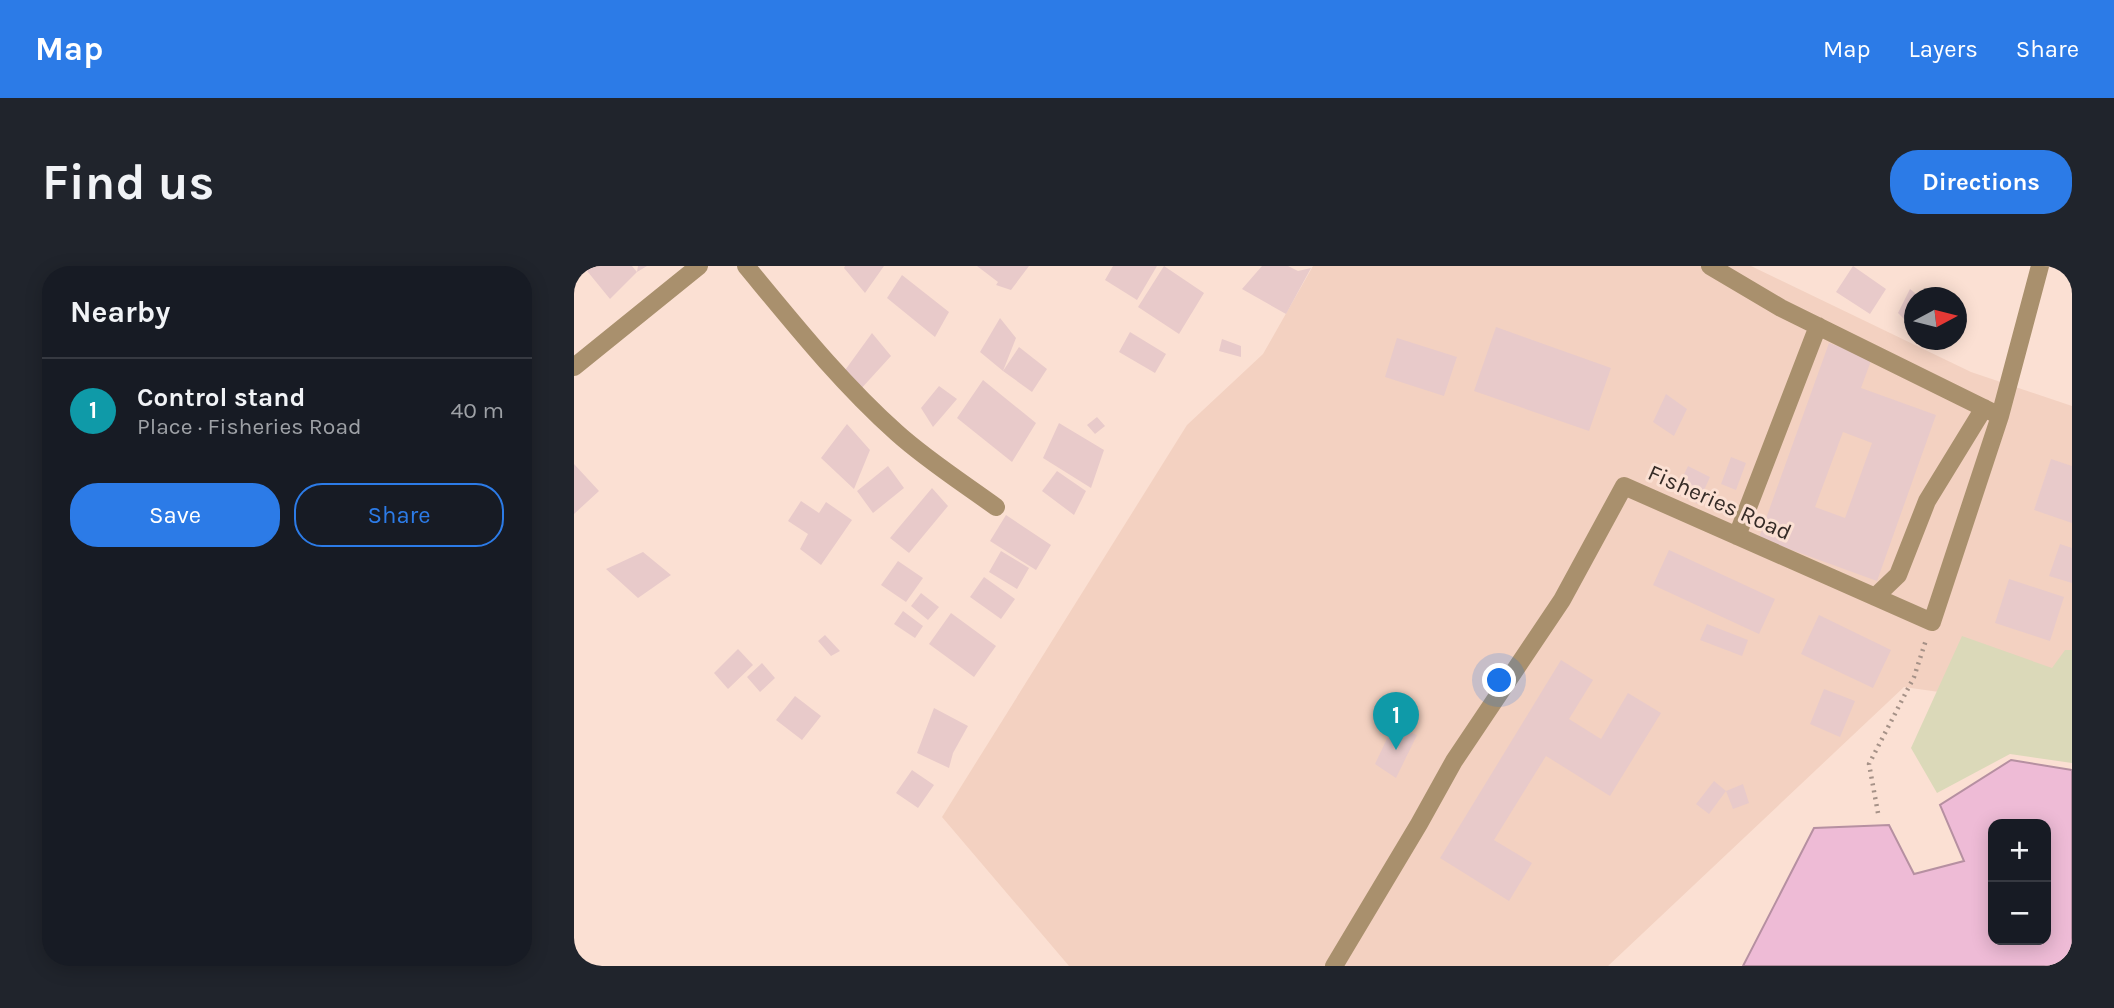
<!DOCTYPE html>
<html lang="en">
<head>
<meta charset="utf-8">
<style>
	:root { --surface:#171b24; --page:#20242c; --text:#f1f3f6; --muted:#9ea1a6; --line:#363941; --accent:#2c7be7 }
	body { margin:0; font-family:Karla,sans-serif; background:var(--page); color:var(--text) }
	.controls { position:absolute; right:21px; bottom:21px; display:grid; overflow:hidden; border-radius:14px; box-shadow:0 4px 18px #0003 }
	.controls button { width:63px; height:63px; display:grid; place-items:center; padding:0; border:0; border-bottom:2px solid var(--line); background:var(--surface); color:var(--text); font:35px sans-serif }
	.compass { position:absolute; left:1330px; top:21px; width:63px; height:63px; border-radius:50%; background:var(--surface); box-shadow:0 4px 18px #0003; rotate:83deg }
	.you { position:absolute; left:926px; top:415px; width:24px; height:24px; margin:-18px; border:5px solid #fff; border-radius:50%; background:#1a73e8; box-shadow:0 0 0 10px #1a73e833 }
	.badge { display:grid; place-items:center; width:46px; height:46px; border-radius:50%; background:var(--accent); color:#fff; font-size:23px; font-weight:700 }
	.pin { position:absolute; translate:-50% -58px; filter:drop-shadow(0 2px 4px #0008) }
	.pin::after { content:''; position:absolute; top:37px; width:24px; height:21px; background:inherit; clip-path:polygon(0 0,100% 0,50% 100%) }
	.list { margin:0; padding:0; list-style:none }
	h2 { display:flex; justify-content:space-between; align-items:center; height:91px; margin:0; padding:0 28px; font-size:30px }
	h2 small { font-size:23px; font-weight:400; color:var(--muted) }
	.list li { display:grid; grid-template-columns:46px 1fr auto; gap:21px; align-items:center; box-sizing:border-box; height:105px; padding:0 28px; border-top:2px solid var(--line) }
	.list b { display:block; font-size:26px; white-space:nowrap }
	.list p { margin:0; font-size:23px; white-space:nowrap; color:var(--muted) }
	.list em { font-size:23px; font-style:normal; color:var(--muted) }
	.actions { display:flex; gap:14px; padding:21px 28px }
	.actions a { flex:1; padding:16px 0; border:2px solid var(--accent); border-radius:28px; text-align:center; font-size:24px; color:var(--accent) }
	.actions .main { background:var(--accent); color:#fff }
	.map { position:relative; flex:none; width:1498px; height:700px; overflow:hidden; border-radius:28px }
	header { display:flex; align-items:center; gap:42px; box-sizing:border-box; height:98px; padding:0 35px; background:var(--accent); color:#fff }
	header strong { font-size:33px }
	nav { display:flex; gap:38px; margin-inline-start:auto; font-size:24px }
	.intro { display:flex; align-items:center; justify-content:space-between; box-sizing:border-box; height:168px; padding:0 42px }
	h1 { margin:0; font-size:49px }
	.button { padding:18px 32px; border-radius:28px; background:var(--accent); color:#fff; font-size:24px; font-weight:700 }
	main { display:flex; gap:42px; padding:0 42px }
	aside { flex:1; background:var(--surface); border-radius:28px; box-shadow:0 4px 18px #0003 }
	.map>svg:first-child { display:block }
	.built { fill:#f3d1c1 }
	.green { fill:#dbd9b9 }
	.water { fill:#eebbd6; stroke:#b690a1; stroke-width:2; fill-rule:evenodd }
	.building { fill:#e8caca; fill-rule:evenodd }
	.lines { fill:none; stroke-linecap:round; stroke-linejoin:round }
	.path { stroke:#a59187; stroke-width:4.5; stroke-dasharray:2 5; stroke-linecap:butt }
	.minor { stroke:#a9906d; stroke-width:18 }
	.labels { text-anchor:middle; stroke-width:6; stroke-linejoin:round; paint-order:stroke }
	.street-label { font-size:23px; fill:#352b26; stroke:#fbe0d3 }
</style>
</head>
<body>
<header>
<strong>Map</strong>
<nav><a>Map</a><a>Layers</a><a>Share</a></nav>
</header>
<div class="intro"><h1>Find us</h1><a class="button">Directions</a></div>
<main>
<aside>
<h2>Nearby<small></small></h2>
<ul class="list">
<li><span class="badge" style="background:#0f9aa8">1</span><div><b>Control stand</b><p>Place · Fisheries Road</p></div><em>40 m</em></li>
</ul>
<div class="actions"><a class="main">Save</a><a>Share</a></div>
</aside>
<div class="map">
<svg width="1498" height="700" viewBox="0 0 1498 700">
	<rect width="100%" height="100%" fill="#fbe0d3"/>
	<!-- built -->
	<path class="built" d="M 739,0 L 1177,0 L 1397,106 L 1498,140 L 1498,445 L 1330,421 L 1034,700 L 495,700 L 368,551 L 613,159 L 689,88 Z"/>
	<!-- green -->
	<path class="green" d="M 1388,370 L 1478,402 L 1491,384 L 1498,384 L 1498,497 L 1436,488 L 1363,527 L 1337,482 Z"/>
	<!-- water -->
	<path class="water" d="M 1437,494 L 1498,504 L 1498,700 L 1169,700 L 1240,562 L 1315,559 L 1340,608 L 1390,595 L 1366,539 ZM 1419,558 L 1472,558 L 1472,674 L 1419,674 Z"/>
	<!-- building -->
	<path class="building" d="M 9,0 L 58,0 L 63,6 L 64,0 L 73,0 L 63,6 L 36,33 Z
		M 271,0 L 310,0 L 291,27 L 270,2 Z
		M 403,0 L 455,0 L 437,24 L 422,19 L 424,16 Z
		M 539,0 L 583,0 L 563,34 L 531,14 Z
		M 590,0 L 630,27 L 605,68 L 564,41 Z
		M 688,0 L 714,0 L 724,5 L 737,2 L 712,48 L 668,23 Z
		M 1279,0 L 1312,23 L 1296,48 L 1262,26 Z
		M 328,9 L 375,46 L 361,71 L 313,32 Z
		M 1336,23 L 1347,32 L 1340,32 L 1340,63 L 1324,47 Z
		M 426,52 L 442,72 L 429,105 L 406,86 Z
		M 922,61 L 1037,102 L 1015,165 L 900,125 Z
		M 556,66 L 592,88 L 581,107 L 545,86 Z
		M 298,67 L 317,90 L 285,125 L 269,107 Z
		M 823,72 L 883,91 L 870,130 L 811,111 Z
		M 648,73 L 667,80 L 667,91 L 645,85 Z
		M 1255,77 L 1298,92 L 1287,122 L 1362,149 L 1303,315 L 1185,272 ZM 1269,166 L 1298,177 L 1271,252 L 1241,241 Z
		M 445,81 L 473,103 L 458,126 L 429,105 Z
		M 409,114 L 462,157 L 438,196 L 383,152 Z
		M 365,120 L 383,133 L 359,161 L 347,142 Z
		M 1092,128 L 1113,143 L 1100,170 L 1079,156 Z
		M 523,151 L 531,160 L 521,168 L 513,159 Z
		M 485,157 L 530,184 L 517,222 L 469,192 Z
		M 273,158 L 296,184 L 280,223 L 247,192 Z
		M 1157,191 L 1172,197 L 1162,224 L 1147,218 Z
		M 1477,193 L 1498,200 L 1498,257 L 1460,244 Z
		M 0,198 L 25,225 L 0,248 Z
		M 314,200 L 330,222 L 299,247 L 283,225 Z
		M 1114,200 L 1136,211 L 1124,238 L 1101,227 Z
		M 483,205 L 512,225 L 500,249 L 468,225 Z
		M 358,222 L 374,240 L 335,287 L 316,272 Z
		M 227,235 L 245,247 L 252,236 L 278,254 L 247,299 L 226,283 L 234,268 L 214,255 Z
		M 432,249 L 477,279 L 462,304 L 416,275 Z
		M 1486,278 L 1498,282 L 1498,317 L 1475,310 Z
		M 1095,284 L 1201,333 L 1185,368 L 1079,319 Z
		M 427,285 L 455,302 L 443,323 L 415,306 Z
		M 69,286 L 97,309 L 64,332 L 32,303 Z
		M 324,295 L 349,312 L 332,336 L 307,319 Z
		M 410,311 L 441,333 L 427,353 L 396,331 Z
		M 1435,313 L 1490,331 L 1476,375 L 1421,357 Z
		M 347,327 L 365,341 L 354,354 L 337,340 Z
		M 329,345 L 349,360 L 341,372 L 320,358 Z
		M 377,347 L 422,380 L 400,411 L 355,378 Z
		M 1245,349 L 1317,384 L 1299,422 L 1227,388 Z
		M 1133,358 L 1174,374 L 1168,390 L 1126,374 Z
		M 251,369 L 266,385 L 257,390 L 244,375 Z
		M 164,383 L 179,399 L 154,423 L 140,407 Z
		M 987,394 L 1019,414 L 995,453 L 1027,473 L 1054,427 L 1087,447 L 1036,530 L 972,490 L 920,574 L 958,597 L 935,635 L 866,592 Z
		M 188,397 L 201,412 L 186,426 L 173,411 Z
		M 1250,423 L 1281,435 L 1266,471 L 1236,458 Z
		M 221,430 L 247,450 L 228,474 L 202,454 Z
		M 360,442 L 394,460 L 379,487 L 375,502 L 343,487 Z
		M 819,460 L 843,469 L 822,512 L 801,498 Z
		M 338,504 L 360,519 L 344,542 L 322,527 Z
		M 1140,515 L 1152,525 L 1135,548 L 1122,538 Z
		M 1169,518 L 1175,537 L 1159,543 L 1152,525 Z"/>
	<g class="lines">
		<!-- path -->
		<path class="path" d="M 1304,547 L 1295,498 L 1340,411 L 1352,374"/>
		<!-- minor -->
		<path class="minor" d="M 172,0 C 220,58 267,117 323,167 C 353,194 389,217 422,241
			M 1136,0 L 1207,42 L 1426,150
			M 0,101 L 125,0
			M 1163,270 L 1244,60
			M 1301,331 L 1324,309 L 1353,235 L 1410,142
			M 760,700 L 845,558 L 880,495 L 988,334 L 1050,220 L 1358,356 L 1426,150 L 1466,0"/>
	</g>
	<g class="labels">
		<!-- street labels -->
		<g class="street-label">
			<text transform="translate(1146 236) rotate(24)" y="8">Fisheries Road</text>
		</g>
	</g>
</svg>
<div class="controls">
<button>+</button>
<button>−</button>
</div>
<svg class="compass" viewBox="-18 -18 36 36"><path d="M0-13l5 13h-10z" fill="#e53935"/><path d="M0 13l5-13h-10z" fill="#9ea1a6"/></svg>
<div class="you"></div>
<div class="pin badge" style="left:822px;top:484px;background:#0f9aa8">1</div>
</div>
</main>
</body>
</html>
